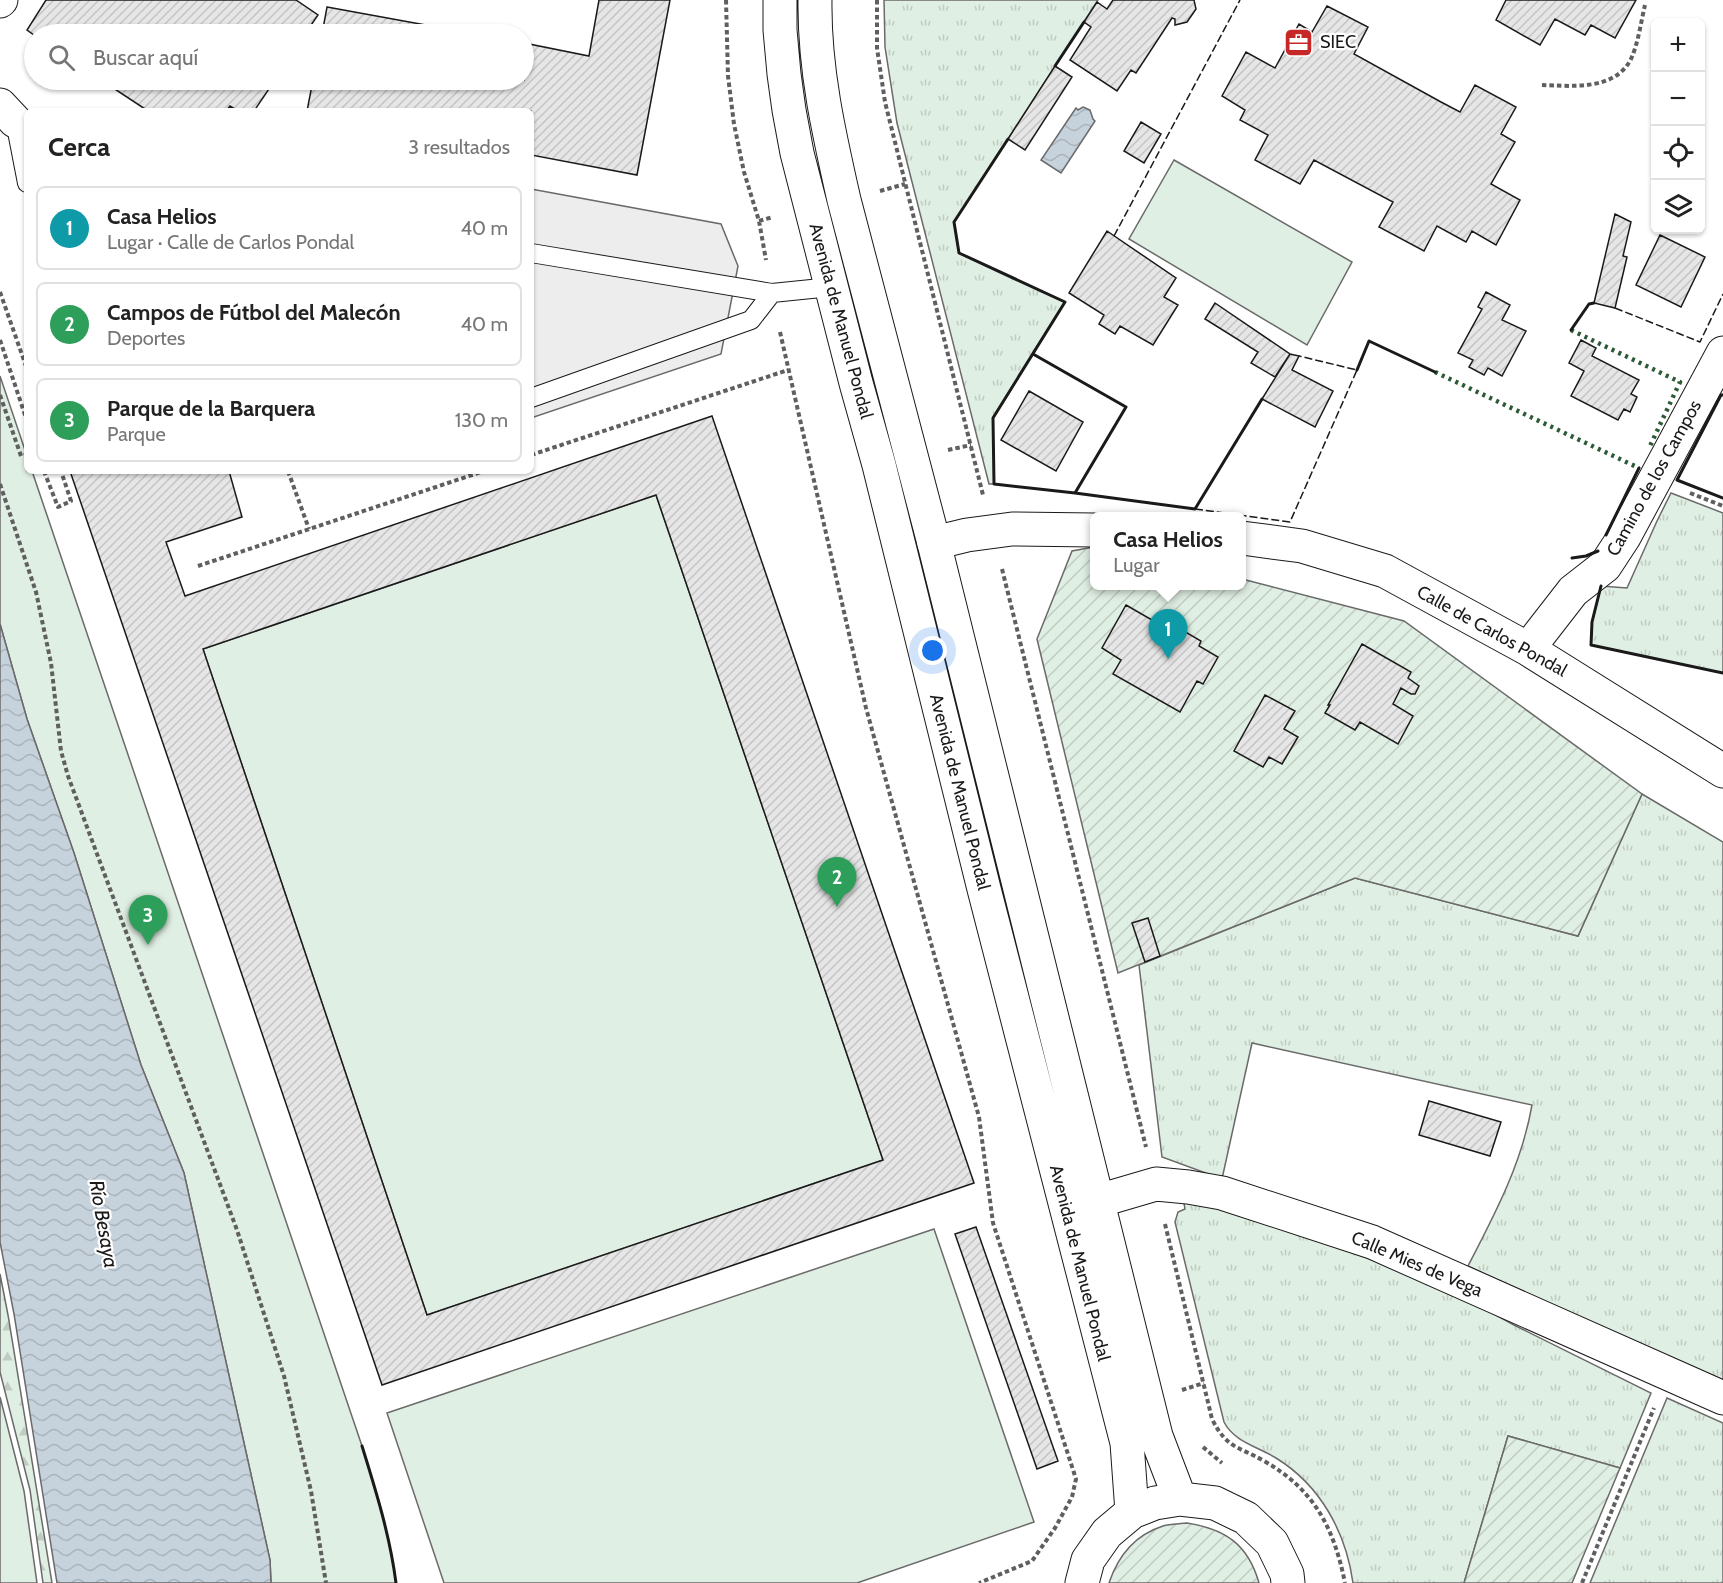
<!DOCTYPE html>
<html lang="es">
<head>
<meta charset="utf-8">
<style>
	:root { --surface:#fff; --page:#f6f6f6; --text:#222; --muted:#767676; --line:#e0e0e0; --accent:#2563eb }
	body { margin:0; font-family:Cabin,sans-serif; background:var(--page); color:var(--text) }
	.controls { position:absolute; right:18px; top:18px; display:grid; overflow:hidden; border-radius:9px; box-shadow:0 2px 4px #0004 }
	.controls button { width:54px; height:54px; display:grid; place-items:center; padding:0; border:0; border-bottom:2px solid var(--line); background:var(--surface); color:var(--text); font:30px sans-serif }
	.you { position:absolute; left:933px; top:651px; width:21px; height:21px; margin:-15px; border:4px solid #fff; border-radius:50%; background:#1a73e8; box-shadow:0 0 0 9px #1a73e833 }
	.badge { display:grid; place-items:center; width:39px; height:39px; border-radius:50%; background:var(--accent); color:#fff; font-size:20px; font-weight:700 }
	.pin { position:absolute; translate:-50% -50px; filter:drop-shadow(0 2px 3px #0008) }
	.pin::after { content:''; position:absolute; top:32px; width:21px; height:18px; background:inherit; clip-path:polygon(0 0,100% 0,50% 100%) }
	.popup { position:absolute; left:1090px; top:512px; width:156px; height:78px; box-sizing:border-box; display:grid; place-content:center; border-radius:9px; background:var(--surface); filter:drop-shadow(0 2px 4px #0005); font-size:20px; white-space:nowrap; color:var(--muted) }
	.popup b { font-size:22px; color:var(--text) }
	.popup::after { content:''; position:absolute; left:50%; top:100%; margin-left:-12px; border:12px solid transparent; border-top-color:var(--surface) }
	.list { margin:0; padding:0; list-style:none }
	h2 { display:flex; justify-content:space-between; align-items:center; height:78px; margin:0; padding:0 24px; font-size:26px }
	h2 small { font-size:20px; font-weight:400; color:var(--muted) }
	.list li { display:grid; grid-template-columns:39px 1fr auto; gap:18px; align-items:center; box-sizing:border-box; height:84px; margin:0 12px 12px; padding:0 12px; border:2px solid var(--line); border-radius:9px }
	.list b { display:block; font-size:22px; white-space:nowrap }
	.list p { margin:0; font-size:20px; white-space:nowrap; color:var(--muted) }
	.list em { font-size:20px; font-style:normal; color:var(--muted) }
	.icon { flex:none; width:33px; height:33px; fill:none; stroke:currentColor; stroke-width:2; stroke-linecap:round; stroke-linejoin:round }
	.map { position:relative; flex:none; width:1723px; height:1583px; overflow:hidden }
	.search { position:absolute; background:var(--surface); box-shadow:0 2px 4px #0004; left:24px; top:24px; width:510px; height:66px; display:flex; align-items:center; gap:15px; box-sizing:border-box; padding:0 21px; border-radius:33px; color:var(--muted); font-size:22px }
	.panel { position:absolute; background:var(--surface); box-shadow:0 2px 4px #0004; left:24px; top:108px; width:510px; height:366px; border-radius:9px }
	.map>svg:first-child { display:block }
	.grass { fill:url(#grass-tufts); stroke:#6a6a6a; stroke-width:1.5 }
	.forest { fill:url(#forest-firs); stroke:#6a6a6a; stroke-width:1.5 }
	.park { fill:#e0efe3; stroke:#6a6a6a; stroke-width:1.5 }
	.garden { fill:url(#garden-furrows); stroke:#6a6a6a; stroke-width:1.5 }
	.parking { fill:#ededed; stroke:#6a6a6a; stroke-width:1.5 }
	.water { fill:url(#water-waves); stroke:#6a6a6a; stroke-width:1.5 }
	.building { fill:url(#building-hatch); stroke:#1a1a1a; stroke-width:1.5; fill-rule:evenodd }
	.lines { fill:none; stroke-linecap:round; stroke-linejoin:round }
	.service-casing { stroke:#1a1a1a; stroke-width:20 }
	.minor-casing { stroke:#1a1a1a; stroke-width:35 }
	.primary-casing { stroke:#1a1a1a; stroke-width:35 }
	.path { stroke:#5f5f5f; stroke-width:4; stroke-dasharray:4.5 3; stroke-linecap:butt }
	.service { stroke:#fff; stroke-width:18 }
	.minor { stroke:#fff; stroke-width:33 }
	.primary { stroke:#fff; stroke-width:33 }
	.hedge { stroke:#2b5a34; stroke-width:4.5; stroke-dasharray:3 4.5; stroke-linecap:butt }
	.fence { stroke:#1a1a1a; stroke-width:1.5; stroke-dasharray:8 3; stroke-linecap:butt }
	.wall { stroke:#1a1a1a; stroke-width:3 }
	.labels { text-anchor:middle; stroke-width:4.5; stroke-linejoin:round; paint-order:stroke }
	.poi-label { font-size:18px; fill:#1a1a1a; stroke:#fff; text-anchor:start }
	.street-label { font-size:18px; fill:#1a1a1a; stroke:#fff }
	.water-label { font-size:20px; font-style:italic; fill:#1a1a1a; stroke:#fff }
</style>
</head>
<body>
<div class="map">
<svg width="1723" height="1583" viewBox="0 0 1723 1583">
	<defs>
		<pattern id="grass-tufts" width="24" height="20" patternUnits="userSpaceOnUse" patternTransform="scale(1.5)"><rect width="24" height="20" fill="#e0efe3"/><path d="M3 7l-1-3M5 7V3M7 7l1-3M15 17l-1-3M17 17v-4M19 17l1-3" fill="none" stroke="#c0ccc2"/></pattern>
		<pattern id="forest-firs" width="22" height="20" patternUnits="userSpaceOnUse" patternTransform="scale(1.5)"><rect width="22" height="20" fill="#e0efe3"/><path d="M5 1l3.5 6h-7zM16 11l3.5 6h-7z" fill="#c0ccc2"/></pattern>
		<pattern id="garden-furrows" width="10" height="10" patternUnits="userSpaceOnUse" patternTransform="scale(1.5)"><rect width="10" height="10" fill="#e0efe3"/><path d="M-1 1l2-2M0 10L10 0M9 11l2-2" fill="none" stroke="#c0ccc2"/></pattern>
		<pattern id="water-waves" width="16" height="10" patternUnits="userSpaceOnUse" patternTransform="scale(1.5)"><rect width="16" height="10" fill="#c6d2dc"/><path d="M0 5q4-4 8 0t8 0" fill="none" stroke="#aab4bc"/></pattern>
		<pattern id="building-hatch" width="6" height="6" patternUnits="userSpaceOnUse" patternTransform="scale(1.5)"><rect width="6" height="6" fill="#e6e6e6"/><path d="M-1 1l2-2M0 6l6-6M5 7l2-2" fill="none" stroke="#c5c5c5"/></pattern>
	</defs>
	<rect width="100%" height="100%" fill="#fff"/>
	<!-- grass -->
	<path class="grass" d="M 884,0 L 1098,0 L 954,222 L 959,253 L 1065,302 L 993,418 L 994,484 L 989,484 L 897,123 L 885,47 Z
		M 1671,493 L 1723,513 L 1723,673 L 1591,645 L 1592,622 L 1601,586 L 1627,588 L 1657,521 Z
		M 1642,794 L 1723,842 L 1723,1384 L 1468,1266 C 1495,1214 1522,1163 1532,1105 L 1252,1043 L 1222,1179 L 1162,1157 L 1139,965 L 1355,878 L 1578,936 Z
		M 1198,1196 L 1441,1285 L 1514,1325 L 1651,1393 L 1620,1468 L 1508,1436 L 1464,1583 L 1353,1583 C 1346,1532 1320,1485 1276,1458 C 1259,1447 1234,1442 1224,1422 L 1175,1222 L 1178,1212 L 1185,1209 L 1183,1198 Z
		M 1667,1398 L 1723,1423 L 1723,1583 L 1590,1583 Z"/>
	<!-- forest -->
	<path class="forest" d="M 0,1274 L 8,1315 L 52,1583 L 43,1583 L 30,1490 L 0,1372 Z"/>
	<!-- park -->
	<path class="park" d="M 1174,160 L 1352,262 L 1307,345 L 1129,239 Z
		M 0,376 L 27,456 L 27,471 L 32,471 L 362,1446 C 376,1491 390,1536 396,1583 L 271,1583 L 270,1560 L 184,1173 L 141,1065 L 74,853 L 27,719 L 0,624 Z
		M 656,495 L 883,1160 L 427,1315 L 203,649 Z
		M 934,1229 L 1034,1522 L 857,1583 L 444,1583 L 387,1413 Z
		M 0,1397 L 24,1491 L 37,1583 L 0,1583 Z"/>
	<!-- garden -->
	<path class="garden" d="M 1094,547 L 1094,586 L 1242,586 L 1242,579 L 1404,621 L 1642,794 L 1578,936 L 1355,878 L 1118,973 L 1037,639 L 1072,551 Z
		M 1508,1436 L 1620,1468 L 1572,1583 L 1464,1583 Z
		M 1187,1523 C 1225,1529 1248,1544 1259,1583 L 1109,1583 C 1118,1556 1135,1535 1163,1526 C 1170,1524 1179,1524 1187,1523 Z"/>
	<!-- parking -->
	<path class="parking" d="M 531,189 L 721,224 L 738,266 L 721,354 L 531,418 Z"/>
	<!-- water -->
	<path class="water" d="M 1083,107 L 1090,110 L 1093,119 L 1095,121 L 1061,173 L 1041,160 L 1076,108 L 1078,110 Z
		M 0,624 L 27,719 L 74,853 L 141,1065 L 184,1173 L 270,1560 L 271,1583 L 57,1583 L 14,1314 L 0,1242 Z"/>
	<!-- building -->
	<path class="building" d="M 46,0 L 296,0 L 318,15 L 305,34 L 34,35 L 27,30 Z
		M 599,0 L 670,0 L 637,175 L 531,155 L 531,111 L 307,111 L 313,80 L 524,80 L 524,43 L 589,56 Z
		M 1113,0 L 1194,0 L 1196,9 L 1187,22 L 1175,25 L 1175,19 L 1172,18 L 1136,73 L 1131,70 L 1117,91 L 1070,60 L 1091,27 L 1084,22 L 1097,2 L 1107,9 Z
		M 1506,0 L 1636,0 L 1615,38 L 1591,25 L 1585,35 L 1555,19 L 1540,45 L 1496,20 Z
		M 1327,6 L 1368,27 L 1354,54 L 1441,102 L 1460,112 L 1475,85 L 1516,107 L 1501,134 L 1515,142 L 1491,184 L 1520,200 L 1496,245 L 1472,231 L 1466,242 L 1437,226 L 1424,251 L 1379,227 L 1393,202 L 1314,160 L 1300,184 L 1255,160 L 1268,135 L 1240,120 L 1245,110 L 1222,96 L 1246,52 L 1275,68 L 1299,24 L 1312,32 Z
		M 327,7 L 475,34 L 322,34 Z
		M 1055,66 L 1072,77 L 1025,150 L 1008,139 Z
		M 101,80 L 275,80 L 254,111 L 238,111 L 230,106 L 226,111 L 157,111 L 145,109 Z
		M 1141,122 L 1161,134 L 1144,163 L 1124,151 Z
		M 1615,214 L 1631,222 L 1623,256 L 1627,257 L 1615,308 L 1594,303 Z
		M 1107,231 L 1176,278 L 1164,297 L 1178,305 L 1153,345 L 1120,326 L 1115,334 L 1099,324 L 1104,315 L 1069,293 Z
		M 1660,235 L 1705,257 L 1681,307 L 1636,285 Z
		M 1486,292 L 1510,305 L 1502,320 L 1526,331 L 1502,376 L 1488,368 L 1484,375 L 1469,367 L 1473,360 L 1458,353 L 1482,309 L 1478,307 Z
		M 1215,303 L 1290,354 L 1275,377 L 1251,363 L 1258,352 L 1205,319 Z
		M 1581,340 L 1596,348 L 1592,356 L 1639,380 L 1631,394 L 1637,397 L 1630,412 L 1624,409 L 1618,420 L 1571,396 L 1584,371 L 1569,363 Z
		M 1290,354 L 1299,356 L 1292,370 L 1333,391 L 1315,427 L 1262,399 Z
		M 1029,391 L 1083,422 L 1056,471 L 1001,440 Z
		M 712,416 L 974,1183 L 382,1385 L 70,471 L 229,471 L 242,517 L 166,542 L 185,596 ZM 656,495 L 883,1160 L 427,1315 L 203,649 Z
		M 1126,605 L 1157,623 L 1160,617 L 1201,641 L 1199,646 L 1218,657 L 1203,684 L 1197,681 L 1180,712 L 1113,674 L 1121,660 L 1102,648 Z
		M 1362,644 L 1411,672 L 1408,678 L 1419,686 L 1415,694 L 1411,694 L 1401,688 L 1393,704 L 1413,716 L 1398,744 L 1360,722 L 1355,730 L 1325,713 L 1330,705 L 1328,705 Z
		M 1265,695 L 1295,711 L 1284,729 L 1298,737 L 1282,764 L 1269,757 L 1263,767 L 1234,751 Z
		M 1148,918 L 1160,956 L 1145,962 L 1132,923 Z
		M 1429,1101 L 1501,1122 L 1490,1156 L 1419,1135 Z
		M 976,1227 L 1058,1461 L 1037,1469 L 955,1234 Z"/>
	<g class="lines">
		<defs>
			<path id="service" d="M 22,122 L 15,121 L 27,183
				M 531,253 L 772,293 L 831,287
				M 531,398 L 751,320 L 772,293"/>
			<path id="minor" d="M 0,1 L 1,0
				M 0,105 L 15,121
				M 1242,538 L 1302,546 L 1385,571 L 1528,649 L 1723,771
				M 934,543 L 967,535 L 1012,529 L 1094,530
				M 1528,649 L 1573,591 L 1605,566 L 1624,537 L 1723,353
				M 1098,1201 L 1156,1184 L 1188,1187 L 1222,1193 L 1372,1242 L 1723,1398"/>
			<path id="primary" d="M 780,0 L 780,30 L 784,74 L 789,110 L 797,153 L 856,383 L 879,465 L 984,889 L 1127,1443 L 1132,1512
				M 815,0 C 814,68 829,134 844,200 L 934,543 L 1156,1436 L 1180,1499
				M 1082,1583 L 1088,1560 L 1107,1533 L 1132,1512 L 1155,1503 L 1180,1499 L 1215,1503 L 1246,1518 L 1272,1543 L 1287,1574 L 1288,1583"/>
		</defs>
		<!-- service casing -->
		<use href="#service" class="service-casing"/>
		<!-- minor casing -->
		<use href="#minor" class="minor-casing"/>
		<!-- primary casing -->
		<use href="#primary" class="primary-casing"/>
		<!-- path -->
		<path class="path" d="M 726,0 L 728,76 L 734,124 L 744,172 L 759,221 L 766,260
			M 877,0 L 877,48 L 885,102 L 983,495
			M 1542,85 C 1571,86 1615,91 1631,59 C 1638,44 1641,22 1645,5
			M 880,191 L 905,184
			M 759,221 L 773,217
			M 0,292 L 27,369
			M 780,332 L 866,708 L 979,1117 L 993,1223 L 1076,1479 L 1072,1497 L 1055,1528 L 1032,1561 L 979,1583
			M 0,340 L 27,421
			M 0,395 L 21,456 L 27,454
			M 948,450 L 971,445
			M 531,455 L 788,370
			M 44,471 L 58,507 L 71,501 L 61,471
			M 288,471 L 309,529
			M 0,484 L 36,592 L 51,663 L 61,751 L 68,776 L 237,1230 L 284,1376 L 311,1491 L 326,1583
			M 1690,493 L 1723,506
			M 198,566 L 484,471
			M 1002,569 L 1146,1147
			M 1165,1224 L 1212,1419 C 1227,1449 1238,1446 1264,1461 C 1314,1489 1334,1528 1345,1583
			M 1182,1390 L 1204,1383
			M 1203,1447 L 1222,1463
			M 1582,1583 L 1654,1408"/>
		<!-- service -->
		<use href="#service" class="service"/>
		<!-- minor -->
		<use href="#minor" class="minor"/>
		<!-- primary -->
		<use href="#primary" class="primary"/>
		<!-- hedge -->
		<path class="hedge" d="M 1571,330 L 1680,382 L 1650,446
			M 1435,372 L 1639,468"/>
		<!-- fence -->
		<path class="fence" d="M 1114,236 L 1240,0
			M 1615,308 L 1700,342 L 1723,294
			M 1195,509 L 1290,522 L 1357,370 L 1299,356"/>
		<!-- wall -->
		<path class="wall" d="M 1055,66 L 1084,22
			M 1008,139 L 954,222 L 959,253 L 1065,302 L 993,418 L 994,484 L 1075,493
			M 1571,330 L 1589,304 L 1594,303
			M 1033,354 L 1126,407 L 1075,493 L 1195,509 L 1262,399
			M 1357,370 L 1369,341 L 1435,372
			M 1723,395 L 1721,395 L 1677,480 L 1723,498
			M 1606,535 L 1639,468
			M 1572,558 L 1586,556 L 1598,551
			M 1601,586 L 1592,622 L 1591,645 L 1723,673
			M 362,1446 C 376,1491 390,1536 396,1583"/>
	</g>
	<!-- icons -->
	<defs>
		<symbol id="office-square" viewBox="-11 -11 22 22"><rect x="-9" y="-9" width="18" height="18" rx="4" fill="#c62828" stroke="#fff"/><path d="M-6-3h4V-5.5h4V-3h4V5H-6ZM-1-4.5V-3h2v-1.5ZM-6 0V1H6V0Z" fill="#fff"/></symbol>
	</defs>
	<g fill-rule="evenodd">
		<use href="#office-square" x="1282" y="26" width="33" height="33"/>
	</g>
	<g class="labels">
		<!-- poi labels -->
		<g class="poi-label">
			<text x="1320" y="48">SIEC</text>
		</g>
		<!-- street labels -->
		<g class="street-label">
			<text transform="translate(841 321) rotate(75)" y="6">Avenida de Manuel Pondal</text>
			<text transform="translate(1654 478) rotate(-61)" y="6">Camino de los Campos</text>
			<text transform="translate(1492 631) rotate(29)" y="6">Calle de Carlos Pondal</text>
			<text transform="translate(960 792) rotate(76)" y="6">Avenida de Manuel Pondal</text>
			<text transform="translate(1080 1263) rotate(76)" y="6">Avenida de Manuel Pondal</text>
			<text transform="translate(1417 1264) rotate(23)" y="6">Calle Mies de Vega</text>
		</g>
		<!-- water labels -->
		<g class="water-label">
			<text transform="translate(104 1224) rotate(80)" y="7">Río Besaya</text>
		</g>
	</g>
</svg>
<div class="controls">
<button>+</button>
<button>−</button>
<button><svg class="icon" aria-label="locate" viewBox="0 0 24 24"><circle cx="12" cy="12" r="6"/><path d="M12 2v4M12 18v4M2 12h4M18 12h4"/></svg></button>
<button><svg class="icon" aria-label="layers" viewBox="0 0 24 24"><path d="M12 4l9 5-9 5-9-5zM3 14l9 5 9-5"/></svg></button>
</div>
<div class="you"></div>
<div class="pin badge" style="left:1168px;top:659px;background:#0f9aa8">1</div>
<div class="popup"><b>Casa Helios</b>Lugar</div>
<div class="pin badge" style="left:837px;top:907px;background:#2e9e5b">2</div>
<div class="pin badge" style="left:148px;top:945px;background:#2e9e5b">3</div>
<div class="search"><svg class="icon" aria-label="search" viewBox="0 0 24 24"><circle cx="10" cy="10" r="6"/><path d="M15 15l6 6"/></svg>Buscar aquí</div>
<section class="panel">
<h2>Cerca<small>3 resultados</small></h2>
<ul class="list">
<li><span class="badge" style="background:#0f9aa8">1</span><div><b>Casa Helios</b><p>Lugar · Calle de Carlos Pondal</p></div><em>40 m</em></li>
<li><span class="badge" style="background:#2e9e5b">2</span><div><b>Campos de Fútbol del Malecón</b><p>Deportes</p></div><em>40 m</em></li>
<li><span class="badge" style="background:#2e9e5b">3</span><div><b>Parque de la Barquera</b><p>Parque</p></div><em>130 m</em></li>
</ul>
</section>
</div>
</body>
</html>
